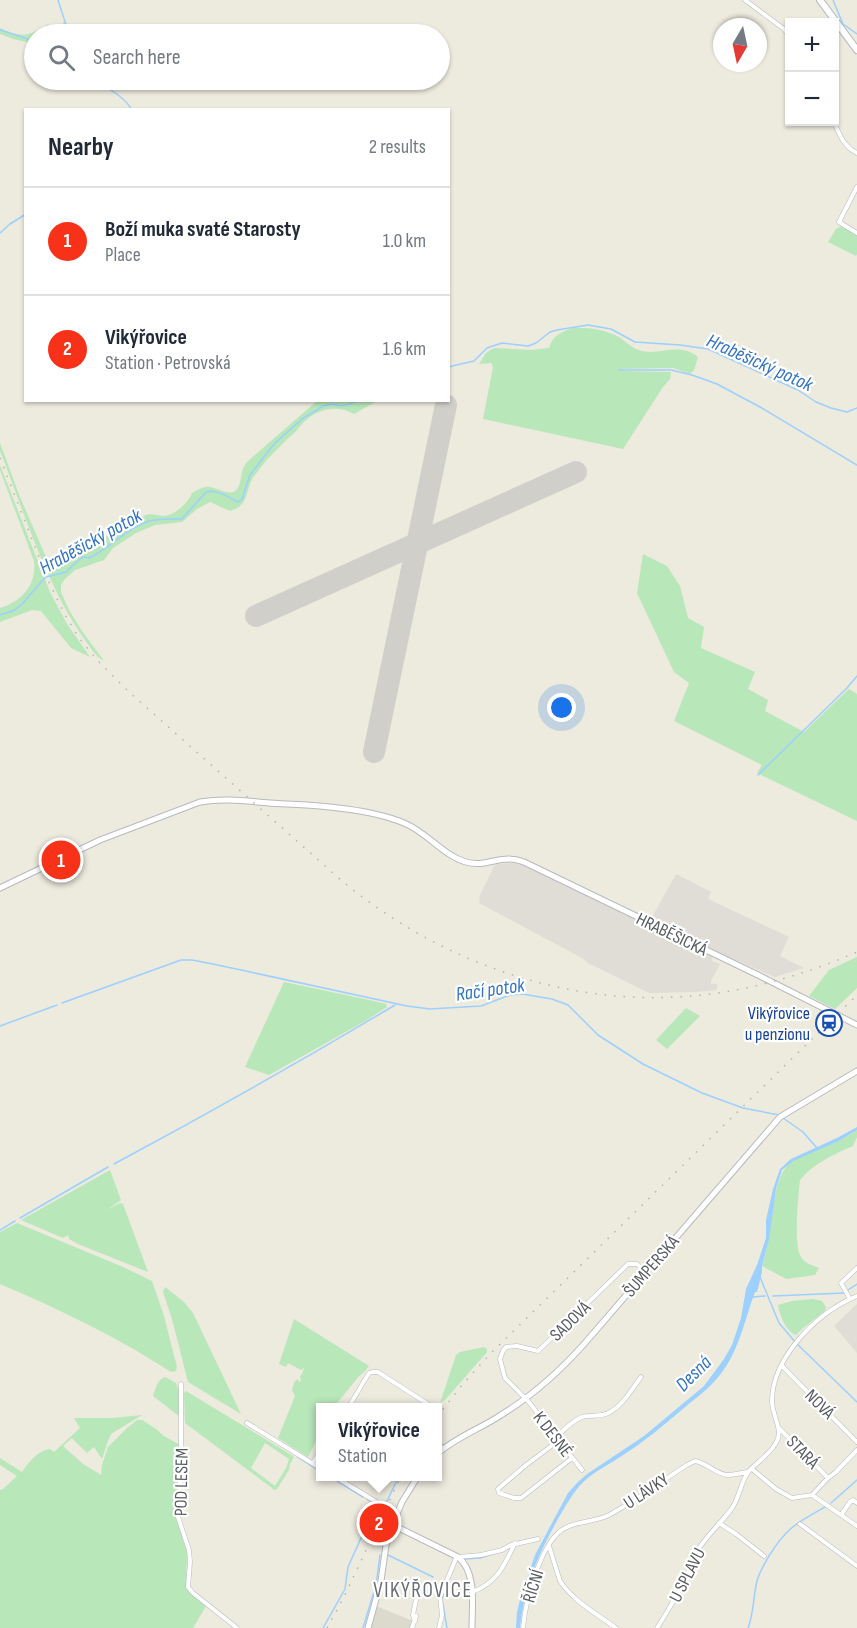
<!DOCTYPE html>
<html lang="en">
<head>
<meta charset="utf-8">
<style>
	:root { --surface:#fff; --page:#f6f6f7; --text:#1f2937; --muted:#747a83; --line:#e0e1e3; --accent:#f73219 }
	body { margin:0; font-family:"Sofia Sans Condensed",sans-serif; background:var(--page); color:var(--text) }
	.controls { position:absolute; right:18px; top:18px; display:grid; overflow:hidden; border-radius:0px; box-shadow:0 2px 4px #0004 }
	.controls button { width:54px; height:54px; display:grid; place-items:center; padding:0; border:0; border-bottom:2px solid var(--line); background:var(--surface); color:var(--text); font:30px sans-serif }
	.compass { position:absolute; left:713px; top:18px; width:54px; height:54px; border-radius:50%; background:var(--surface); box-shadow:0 2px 4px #0004; rotate:189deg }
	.you { position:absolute; left:562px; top:708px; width:21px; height:21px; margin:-15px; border:4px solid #fff; border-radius:50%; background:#1a73e8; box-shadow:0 0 0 9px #1a73e833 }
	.badge { display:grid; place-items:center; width:39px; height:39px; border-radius:50%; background:var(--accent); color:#fff; font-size:20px; font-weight:700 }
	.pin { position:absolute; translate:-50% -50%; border:3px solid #fff; box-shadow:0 2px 6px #0006 }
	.popup { position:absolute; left:316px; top:1403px; width:126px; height:78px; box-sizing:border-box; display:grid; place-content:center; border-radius:0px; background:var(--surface); filter:drop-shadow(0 2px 4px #0005); font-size:20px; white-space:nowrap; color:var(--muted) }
	.popup b { font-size:22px; color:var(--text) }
	.popup::after { content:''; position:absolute; left:50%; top:100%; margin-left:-12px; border:12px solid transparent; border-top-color:var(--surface) }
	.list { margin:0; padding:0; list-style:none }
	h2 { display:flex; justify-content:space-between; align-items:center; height:78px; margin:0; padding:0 24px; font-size:26px }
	h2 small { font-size:20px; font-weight:400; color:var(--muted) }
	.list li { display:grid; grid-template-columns:39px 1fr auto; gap:18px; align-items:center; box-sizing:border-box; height:108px; padding:0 24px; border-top:2px solid var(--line) }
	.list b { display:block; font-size:22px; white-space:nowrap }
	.list p { margin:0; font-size:20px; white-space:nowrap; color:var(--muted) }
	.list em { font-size:20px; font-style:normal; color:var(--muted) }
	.icon { flex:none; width:33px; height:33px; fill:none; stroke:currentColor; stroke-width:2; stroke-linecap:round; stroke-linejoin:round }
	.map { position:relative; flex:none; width:857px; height:1628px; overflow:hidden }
	.search { position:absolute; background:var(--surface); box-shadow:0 2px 4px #0004; left:24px; top:24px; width:426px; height:66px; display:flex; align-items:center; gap:15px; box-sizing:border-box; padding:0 21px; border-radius:33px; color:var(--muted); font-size:22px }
	.panel { position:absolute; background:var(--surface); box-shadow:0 2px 4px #0004; left:24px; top:108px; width:426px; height:294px; border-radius:0px }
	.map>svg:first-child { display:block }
	.industrial { fill:#e0ddd6 }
	.education { fill:#dcd9cd }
	.green { fill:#b8e7b9; fill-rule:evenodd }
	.water { fill:#9cd0ff }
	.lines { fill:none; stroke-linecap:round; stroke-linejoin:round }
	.stream { stroke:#9cd0ff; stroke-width:1.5 }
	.runway { stroke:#d0cfc9; stroke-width:22 }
	.minor-casing { stroke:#b7babf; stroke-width:5 }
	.tertiary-casing { stroke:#b7babf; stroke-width:7 }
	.secondary-casing { stroke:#b8bbc2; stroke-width:8 }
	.minor { stroke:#fff; stroke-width:4 }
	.tertiary { stroke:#fff; stroke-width:5 }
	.secondary { stroke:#fff; stroke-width:6 }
	.rail { stroke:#b3b4b4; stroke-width:1.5; stroke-dasharray:1.5 8; stroke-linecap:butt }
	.labels { text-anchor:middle; stroke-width:4.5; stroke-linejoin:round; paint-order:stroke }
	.street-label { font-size:18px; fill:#585c61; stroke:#fff }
	.transit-label { font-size:18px; fill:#164399; stroke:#fff; text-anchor:end }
	.water-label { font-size:20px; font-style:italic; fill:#3374c3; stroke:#fff }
	.quarter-label { font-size:21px; letter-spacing:1.5px; fill:#686e73; stroke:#fff }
</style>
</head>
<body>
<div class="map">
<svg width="857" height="1628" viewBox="0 0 857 1628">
	<rect width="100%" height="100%" fill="#edeade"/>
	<!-- industrial -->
	<path class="industrial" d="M 512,863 L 524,865 L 712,955 L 712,961 L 720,964 L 711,981 L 711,984 L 717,984 L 717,990 L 695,992 L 649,993 L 588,963 L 582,958 L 479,903 L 480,895 L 494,866 L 497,864 Z
		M 676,874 L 711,892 L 708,899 L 789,937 L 780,956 L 804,968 L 775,977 L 724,955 L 690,937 L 651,921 L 651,919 Z
		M 857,1304 L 857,1353 L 834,1326 Z"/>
	<!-- education -->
	<path class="education" d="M 376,1606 L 413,1621 L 410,1628 L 370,1628 Z"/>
	<!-- green -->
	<path class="green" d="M 64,21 L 70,27 L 72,34 L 34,34 L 34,44 L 13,39 L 0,34 L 0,28 C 22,38 28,37 48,24 L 53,30 L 56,31 L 62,26 Z
		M 842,226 L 857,235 L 857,254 L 856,256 L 828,242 L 836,229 Z
		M 573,328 C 588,327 605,330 619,337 C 625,341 632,348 639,350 C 658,357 678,341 698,357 L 694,370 L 690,374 L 673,368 L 620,369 L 620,370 L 626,371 L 671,372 L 670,379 L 663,387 L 623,449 L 483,419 L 493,367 L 491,363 L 479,364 L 486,353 L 494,348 L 531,350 L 549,348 C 553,335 561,332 573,328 Z
		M 317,401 L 377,401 L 354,414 C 338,405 320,408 306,420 C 301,424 298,430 293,434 C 278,448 267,458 255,475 C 244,489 251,505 230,511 L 210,502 L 197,509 L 182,522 L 155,525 L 136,533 L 113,548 L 104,560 L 75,570 L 64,580 L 61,585 L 61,592 L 69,610 L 82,631 L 104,661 L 98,657 C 50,599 28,522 0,451 L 0,443 L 20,497 L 49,564 L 53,569 L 59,568 C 67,555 85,550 97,542 C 113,533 129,521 146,515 C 152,513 158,516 164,516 C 175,515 188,503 192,493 C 198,490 204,486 210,487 C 218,488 232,498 238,488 C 243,479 239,470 248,461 Z
		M 0,465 L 50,592 L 67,624 L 90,657 L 71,648 L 41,611 L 32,610 L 0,622 L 0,608 C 22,602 37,584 34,561 L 0,470 Z
		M 643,554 L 667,566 L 680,586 L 688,618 L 704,627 L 701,648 L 755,672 L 748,689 L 768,700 L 765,711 L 804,732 L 849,689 L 857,694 L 857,821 L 757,773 L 762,765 L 674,721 L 689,683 L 674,672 L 637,593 Z
		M 857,957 L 857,988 L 835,1009 L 809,996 L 829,970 Z
		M 284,982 L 374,1001 L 386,1004 L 387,1007 L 367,1020 L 269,1075 L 245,1067 Z
		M 686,1008 L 700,1016 L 667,1049 L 656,1040 Z
		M 857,1130 L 857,1137 L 853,1146 C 834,1154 813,1164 800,1180 C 798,1196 794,1243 800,1255 C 803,1263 812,1265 819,1268 L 815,1275 L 786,1279 L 762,1266 C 772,1240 770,1179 790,1163 C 803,1153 821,1149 837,1142 C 844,1139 850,1134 857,1130 Z
		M 110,1170 L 121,1200 L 107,1210 L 120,1203 L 123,1204 L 148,1272 L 78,1244 L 69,1239 L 68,1235 L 63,1238 L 21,1220 Z
		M 17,1223 L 123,1267 L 152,1281 L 164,1316 L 177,1367 L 176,1371 L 171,1372 C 119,1338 57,1308 0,1284 L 0,1232 Z
		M 165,1287 L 184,1302 L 193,1313 L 241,1414 L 188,1382 L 172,1319 L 163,1292 Z
		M 813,1299 L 822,1301 L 826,1307 L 825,1311 L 803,1328 L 796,1335 C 785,1331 780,1315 778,1305 L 792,1301 Z
		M 294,1319 L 369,1366 L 365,1371 L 359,1376 L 334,1407 L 320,1408 L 320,1433 L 308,1457 L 278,1438 L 295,1396 L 292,1390 L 295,1381 L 298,1379 L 299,1382 L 301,1381 L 300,1376 L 302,1374 L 304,1368 L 301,1370 L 288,1363 L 286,1367 L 279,1364 Z
		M 484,1347 L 487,1349 L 487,1352 L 445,1400 L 440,1403 L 456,1355 L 460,1352 Z
		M 165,1377 L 176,1383 L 179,1391 L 180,1417 L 153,1396 C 156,1388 157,1380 165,1377 Z
		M 186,1391 L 293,1456 L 294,1457 L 290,1464 L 289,1470 L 277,1489 L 274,1490 L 272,1488 L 185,1423 L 184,1393 ZM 265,1443 L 289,1459 L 286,1468 L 275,1486 L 251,1468 Z
		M 142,1415 L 111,1434 L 108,1441 L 102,1459 L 94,1447 L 87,1453 L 72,1438 L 63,1446 L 83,1464 L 101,1475 L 102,1465 L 108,1447 L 126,1429 L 137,1420 L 142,1420 L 156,1429 L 164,1436 L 180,1445 L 175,1513 L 187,1553 L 186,1585 L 190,1592 L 206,1606 L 193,1628 L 0,1628 L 0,1490 L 3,1489 L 17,1476 L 0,1465 L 0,1458 L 22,1472 C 30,1461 37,1451 50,1449 L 54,1452 L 80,1428 L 74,1418 L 113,1418 Z"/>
	<!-- water -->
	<path class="water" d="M 857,1127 L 857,1130 L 839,1141 L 793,1161 L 782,1170 L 776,1189 L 769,1239 L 762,1266 L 762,1272 L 757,1292 L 755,1292 C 744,1321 739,1352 719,1376 C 710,1388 697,1397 685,1407 C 664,1425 644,1442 620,1457 C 610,1464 599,1469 589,1477 C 576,1487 568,1502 559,1517 C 538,1555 525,1584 520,1628 L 516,1628 L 517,1612 L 521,1596 L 535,1555 L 568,1493 L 577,1483 L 587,1474 L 644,1436 L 704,1386 L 724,1359 L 732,1345 L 741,1318 L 746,1289 L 757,1265 L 766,1238 L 766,1220 L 773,1189 L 780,1169 L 791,1159 L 837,1138 Z"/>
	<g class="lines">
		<!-- stream -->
		<path class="stream" d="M 58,0 L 69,34
			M 833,0 L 843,24 L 857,34
			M 0,30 L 34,41
			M 94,80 C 107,88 124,96 132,110
			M 0,233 L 10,224 L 26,214
			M 448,367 L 474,361 L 487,348 L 502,343 L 528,346 L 536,343 L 550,332 L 557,330 L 588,325 L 611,329 L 635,342 L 680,345 L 708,349 L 798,390 L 816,402 L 831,408 L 847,412 L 857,408
			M 619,370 L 671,370 L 692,375 L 717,384 L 760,407 L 857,465
			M 0,615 L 15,610 L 22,604 L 42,581 L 46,577 L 66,572 L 82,557 L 89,558 C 110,548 127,528 149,521 C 160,518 172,519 182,519 L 206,492 C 217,489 228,497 238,502 L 242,499 L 250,475 L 274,444 L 302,419 L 323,406 L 332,404 L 341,406 L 350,404 L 358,400
			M 758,775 L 847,688 L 857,676
			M 62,1003 L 181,960 L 192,960 L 213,964 L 407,1006 L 430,1009 L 481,1006 L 510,995 L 522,994 L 552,999 L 568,1005 L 598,1035 L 643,1064 L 702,1093 L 743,1108 L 779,1115
			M 0,1026 L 57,1005
			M 783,1118 L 803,1132 L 817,1148
			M 114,1164 C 209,1113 303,1060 395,1005
			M 20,1218 L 108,1167
			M 0,1230 L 15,1221
			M 760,1277 L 779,1323 L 796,1343 L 857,1402
			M 848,1290 L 857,1284
			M 773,1296 L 844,1293
			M 753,1297 L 765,1296
			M 437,1410 L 441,1404
			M 298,1457 L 320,1471
			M 329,1476 L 363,1497
			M 367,1499 L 381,1508
			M 831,1503 L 857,1480
			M 385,1505 L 399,1476
			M 516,1542 L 532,1539
			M 388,1555 L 433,1577
			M 463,1559 L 480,1558 L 499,1552
			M 447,1585 L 442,1599 L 447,1628
			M 323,1628 L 345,1589 L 348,1567 L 361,1538 L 371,1520 L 383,1509
			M 363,1628 L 376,1585 L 380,1555
			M 748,1628 C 754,1613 753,1597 757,1581 C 759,1573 765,1563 769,1556 C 787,1527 797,1523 825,1507"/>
		<!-- runway -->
		<path class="runway" d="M 256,616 L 576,472
			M 374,752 L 446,405"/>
		<defs>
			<path id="minor" d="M 745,0 L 784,29 L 790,37
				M 834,122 C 839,134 844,147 857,153
				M 857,187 L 839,222 L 857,233
				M 850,1299 L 841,1283 L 857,1268
				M 782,1366 L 857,1442
				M 181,1384 L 181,1472 L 177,1514 L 189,1550 L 190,1562 L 188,1587 L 193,1593 L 237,1628
				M 348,1408 L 369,1373 L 373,1372 L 378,1372 L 434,1408
				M 247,1423 L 320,1468
				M 779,1428 L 828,1478 L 836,1472 L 857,1450
				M 437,1437 L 442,1450
				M 556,1437 C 563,1431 573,1420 582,1417 C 591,1414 601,1418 610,1412 C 623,1405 632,1389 641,1377
				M 558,1441 L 526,1465 L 498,1489 L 499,1493 L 514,1498 L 521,1498 L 572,1458
				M 313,1463 L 320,1451
				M 752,1469 L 776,1489 L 792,1498 L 812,1495 L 857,1526
				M 582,1470 L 528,1401 L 505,1378 L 500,1359 L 503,1351 L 506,1347 L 517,1346 L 538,1351 L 628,1264 L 637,1264 L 646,1272
				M 334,1476 L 396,1514
				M 812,1495 L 828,1478
				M 841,1515 L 850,1502 L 853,1500 L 857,1503
				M 719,1523 L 736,1534 L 764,1556
				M 800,1524 L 857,1566
				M 549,1546 L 560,1581 C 573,1601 597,1614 616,1628
				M 458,1557 L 481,1555 L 502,1550 L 511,1545 L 538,1539
				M 472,1592 C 497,1583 504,1566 515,1543
				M 415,1621 L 413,1615 L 416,1600
				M 412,1628 L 416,1616
				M 439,1628 L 442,1615 L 440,1597 L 457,1556
				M 523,1628 C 525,1603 541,1540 565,1528 C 578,1521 595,1522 609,1515 C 635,1501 662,1481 687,1465 L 695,1461 C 707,1463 716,1474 727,1475 C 734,1475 741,1473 747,1472
				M 657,1628 C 668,1611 678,1594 686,1576 C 690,1569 691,1562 695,1555 C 704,1537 721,1524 732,1508 C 739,1499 742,1478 749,1471 C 758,1461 771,1454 777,1441 C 783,1429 772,1415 772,1401 C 772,1358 818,1311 857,1296"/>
			<path id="tertiary" d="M 0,888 L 100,840 L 200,802 C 232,797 255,803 287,804 C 320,805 374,810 404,823 C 427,832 442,855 466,862 C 484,867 495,858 511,859 C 516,859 520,861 524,862 L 758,975 L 857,1025
				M 437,1454 C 456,1437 480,1429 501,1415 C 532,1396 561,1370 585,1343 L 780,1117 L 857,1071
				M 393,1525 L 458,1557 C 477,1572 472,1606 472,1628
				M 368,1628 L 381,1581 L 386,1545 L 394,1521 L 402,1502 L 418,1476"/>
			<path id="secondary" d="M 820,0 L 857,50"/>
		</defs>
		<!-- minor casing -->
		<use href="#minor" class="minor-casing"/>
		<!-- tertiary casing -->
		<use href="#tertiary" class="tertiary-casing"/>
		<!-- secondary casing -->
		<use href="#secondary" class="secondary-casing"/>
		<!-- minor -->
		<use href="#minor" class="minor"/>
		<!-- tertiary -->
		<use href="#tertiary" class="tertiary"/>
		<!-- secondary -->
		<use href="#secondary" class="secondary"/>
		<!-- rail -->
		<path class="rail" d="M 0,458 L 48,580 L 64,613 L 79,638 L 98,661 L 129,692 L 342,881 C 446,967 583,1013 718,993 C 766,986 813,971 857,952
			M 437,1417 L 462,1385 L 491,1353 L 857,995
			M 327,1628 L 344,1597 L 401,1476"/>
	</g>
	<!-- icons -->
	<defs>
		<symbol id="station-ring" viewBox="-11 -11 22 22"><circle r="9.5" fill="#fff" stroke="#1a4fb4" stroke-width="1.5"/><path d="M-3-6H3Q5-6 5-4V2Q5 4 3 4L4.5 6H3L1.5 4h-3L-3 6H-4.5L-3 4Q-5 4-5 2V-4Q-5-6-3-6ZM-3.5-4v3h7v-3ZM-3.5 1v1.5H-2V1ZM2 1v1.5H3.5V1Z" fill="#1a4fb4"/></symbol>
	</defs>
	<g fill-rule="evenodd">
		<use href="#station-ring" x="814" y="1008" width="30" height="30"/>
	</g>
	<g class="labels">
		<!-- street labels -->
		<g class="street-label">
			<text transform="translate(672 934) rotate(26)" y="6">HRABĚŠICKÁ</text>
			<text transform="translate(651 1266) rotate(-49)" y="6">ŠUMPERSKÁ</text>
			<text transform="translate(570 1321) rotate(-44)" y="6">SADOVÁ</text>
			<text transform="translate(820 1404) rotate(45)" y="6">NOVÁ</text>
			<text transform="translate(553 1434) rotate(52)" y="6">K DESNÉ</text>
			<text transform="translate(803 1452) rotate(46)" y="6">STARÁ</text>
			<text transform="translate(181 1482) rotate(-89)" y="6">POD LESEM</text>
			<text transform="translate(646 1491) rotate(-33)" y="6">U LÁVKY</text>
			<text transform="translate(687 1575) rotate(-63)" y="6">U SPLAVU</text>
			<text transform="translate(533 1586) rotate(-73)" y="6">ŘÍČNÍ</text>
		</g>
		<!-- transit labels -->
		<g class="transit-label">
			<text x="810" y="1019">Vikýřovice<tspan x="810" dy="21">u penzionu</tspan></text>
		</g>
		<!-- water labels -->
		<g class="water-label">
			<text transform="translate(760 362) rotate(24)" y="7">Hraběšický potok</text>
			<text transform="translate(90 541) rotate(-29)" y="7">Hraběšický potok</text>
			<text transform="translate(490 989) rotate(-8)" y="7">Račí potok</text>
			<text transform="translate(693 1373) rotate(-45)" y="7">Desná</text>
		</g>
		<!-- quarter labels -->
		<g class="quarter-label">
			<text x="423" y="1597">VIKÝŘOVICE</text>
		</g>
	</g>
</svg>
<div class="controls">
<button>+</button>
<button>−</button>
</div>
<svg class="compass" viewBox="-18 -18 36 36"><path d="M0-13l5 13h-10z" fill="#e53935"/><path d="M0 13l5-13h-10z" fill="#747a83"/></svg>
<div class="you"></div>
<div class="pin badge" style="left:61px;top:860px">1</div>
<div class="pin badge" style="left:379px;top:1523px">2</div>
<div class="popup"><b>Vikýřovice</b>Station</div>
<div class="search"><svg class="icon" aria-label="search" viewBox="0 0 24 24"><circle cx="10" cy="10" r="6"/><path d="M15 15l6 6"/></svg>Search here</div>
<section class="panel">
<h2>Nearby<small>2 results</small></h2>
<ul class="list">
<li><span class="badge">1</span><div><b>Boží muka svaté Starosty</b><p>Place</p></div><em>1.0 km</em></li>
<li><span class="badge">2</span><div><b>Vikýřovice</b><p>Station · Petrovská</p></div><em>1.6 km</em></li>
</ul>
</section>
</div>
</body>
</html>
